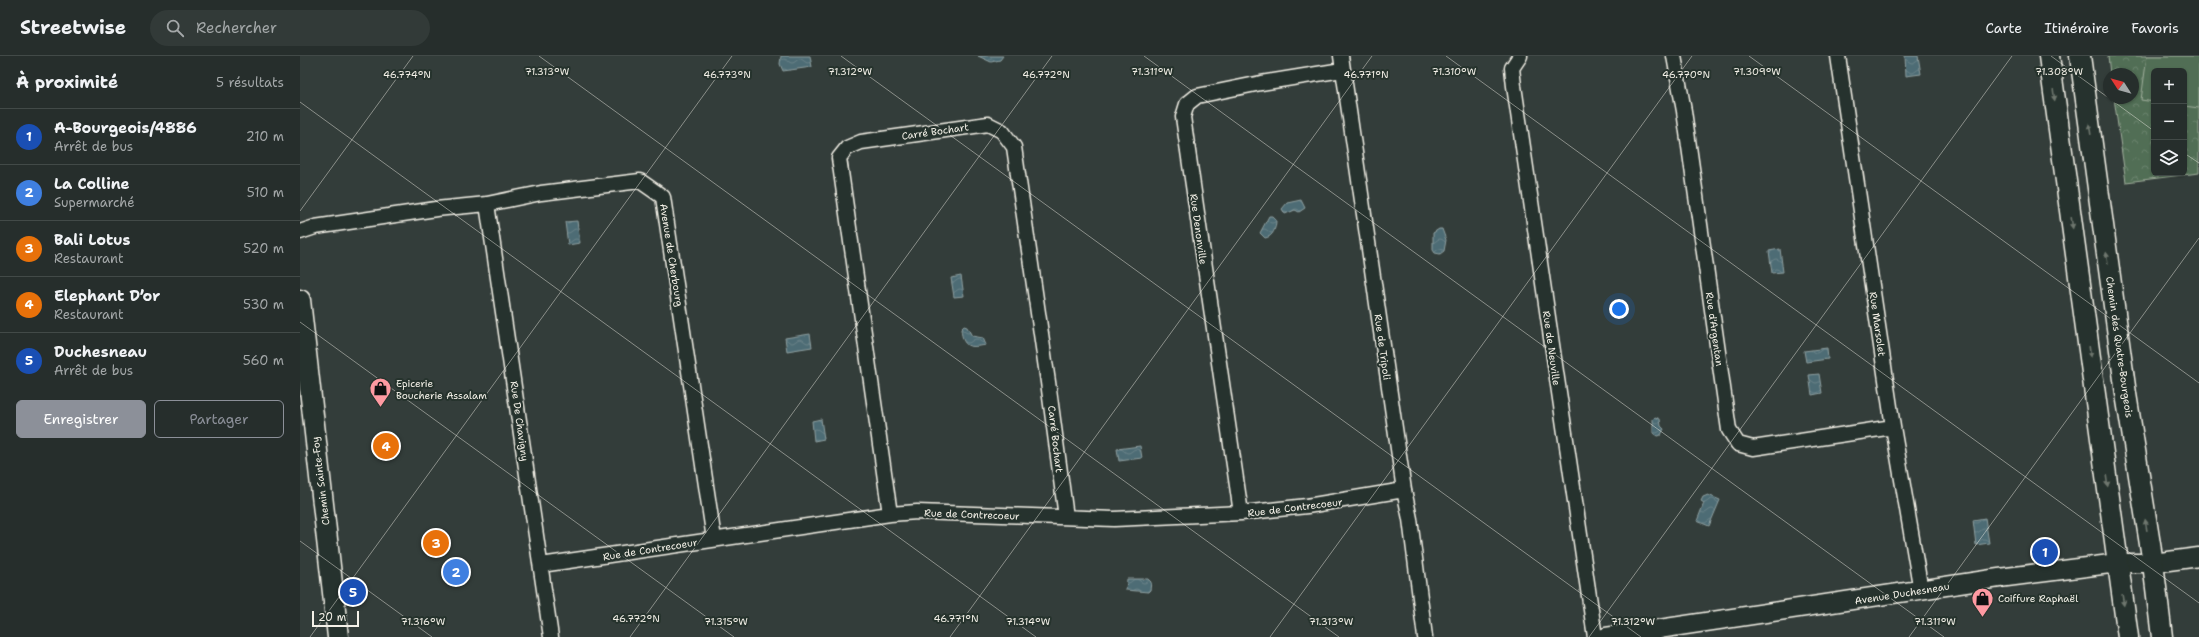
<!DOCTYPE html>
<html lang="fr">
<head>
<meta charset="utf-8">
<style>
	:root { --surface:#262e2c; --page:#323a38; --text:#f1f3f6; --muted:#a4a8a9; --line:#424a48; --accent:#8c9099 }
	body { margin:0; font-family:"Shantell Sans",sans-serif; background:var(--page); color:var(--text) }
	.controls { position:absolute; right:12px; top:12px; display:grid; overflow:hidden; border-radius:6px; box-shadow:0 1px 3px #0004 }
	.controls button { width:36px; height:36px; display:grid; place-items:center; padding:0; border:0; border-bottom:1px solid var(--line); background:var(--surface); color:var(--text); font:20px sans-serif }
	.compass { position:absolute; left:1803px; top:12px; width:36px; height:36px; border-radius:50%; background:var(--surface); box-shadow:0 1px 3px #0004; rotate:306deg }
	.scale { position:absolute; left:12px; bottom:10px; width:47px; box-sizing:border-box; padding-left:4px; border:2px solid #f4f1e8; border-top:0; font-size:11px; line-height:14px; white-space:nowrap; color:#f4f1e8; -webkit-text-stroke:3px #26332d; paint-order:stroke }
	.you { position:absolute; left:1319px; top:253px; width:14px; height:14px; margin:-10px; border:3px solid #fff; border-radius:50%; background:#1a73e8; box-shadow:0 0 0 6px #1a73e833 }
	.badge { display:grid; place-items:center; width:26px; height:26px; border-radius:50%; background:var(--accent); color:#fff; font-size:13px; font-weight:700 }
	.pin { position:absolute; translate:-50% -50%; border:2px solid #fff; box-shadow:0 1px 4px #0006 }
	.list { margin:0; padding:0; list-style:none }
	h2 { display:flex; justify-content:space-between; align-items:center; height:52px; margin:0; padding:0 16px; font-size:17px }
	h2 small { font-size:13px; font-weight:400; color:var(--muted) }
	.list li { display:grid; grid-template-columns:26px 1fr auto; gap:12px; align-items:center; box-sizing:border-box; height:56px; padding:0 16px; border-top:1px solid var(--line) }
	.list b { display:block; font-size:15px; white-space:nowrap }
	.list p { margin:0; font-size:13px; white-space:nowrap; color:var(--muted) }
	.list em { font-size:13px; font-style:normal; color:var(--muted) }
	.actions { display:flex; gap:8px; padding:12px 16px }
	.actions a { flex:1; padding:9px 0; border:1px solid var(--accent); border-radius:6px; text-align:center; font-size:14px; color:var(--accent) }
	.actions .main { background:var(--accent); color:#fff }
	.icon { flex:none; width:22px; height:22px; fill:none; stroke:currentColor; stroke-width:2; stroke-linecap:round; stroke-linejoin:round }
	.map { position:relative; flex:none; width:1899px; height:581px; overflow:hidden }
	header { display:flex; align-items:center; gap:24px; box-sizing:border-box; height:56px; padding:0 20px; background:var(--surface); border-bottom:1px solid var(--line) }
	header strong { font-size:19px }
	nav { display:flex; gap:22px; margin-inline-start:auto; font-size:14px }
	.search { width:280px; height:36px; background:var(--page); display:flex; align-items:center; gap:10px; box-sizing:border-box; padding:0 14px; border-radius:22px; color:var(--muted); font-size:15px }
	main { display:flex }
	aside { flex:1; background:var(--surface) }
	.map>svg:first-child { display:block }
	.forest { fill:url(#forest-crowns); stroke:#a2b09e; fill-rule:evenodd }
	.pitch { fill:#516e55; stroke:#a2b09e }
	.water { fill:url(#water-waves); stroke:#90a1a2 }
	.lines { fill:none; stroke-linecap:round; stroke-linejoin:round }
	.minor-casing { stroke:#f4f1e8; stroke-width:17 }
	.tertiary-casing { stroke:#f4f1e8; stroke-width:21 }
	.secondary-casing { stroke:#f4f1e8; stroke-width:23 }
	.minor { stroke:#26332d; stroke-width:14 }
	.tertiary { stroke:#26332d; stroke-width:18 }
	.secondary { stroke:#26332d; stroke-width:20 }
	.oneway { fill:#6e766e }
	.ticks { fill:none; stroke:#f4f1e8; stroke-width:1; stroke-opacity:0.45 }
	.labels { text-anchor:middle; stroke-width:4; stroke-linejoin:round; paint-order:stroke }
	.street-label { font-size:10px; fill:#f4f1e8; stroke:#26332d }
	.poi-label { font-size:10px; fill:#f4f1e8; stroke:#26332d; text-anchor:start }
	.ticks-label { font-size:10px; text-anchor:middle; fill:#f4f1e8; stroke:#26332d; stroke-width:4; stroke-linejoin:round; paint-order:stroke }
</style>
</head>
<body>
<header>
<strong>Streetwise</strong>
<div class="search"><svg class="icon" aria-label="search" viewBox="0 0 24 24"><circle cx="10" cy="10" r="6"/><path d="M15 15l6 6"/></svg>Rechercher</div>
<nav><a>Carte</a><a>Itinéraire</a><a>Favoris</a></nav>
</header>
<main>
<aside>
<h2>À proximité<small>5 résultats</small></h2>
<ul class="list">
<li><span class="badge" style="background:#1a4fb4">1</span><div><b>A-Bourgeois/4886</b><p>Arrêt de bus</p></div><em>210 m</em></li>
<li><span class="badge" style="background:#3f7fe0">2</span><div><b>La Colline</b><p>Supermarché</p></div><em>510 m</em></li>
<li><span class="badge" style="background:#e8710a">3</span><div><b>Bali Lotus</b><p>Restaurant</p></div><em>520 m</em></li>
<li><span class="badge" style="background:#e8710a">4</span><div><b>Elephant D’or</b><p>Restaurant</p></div><em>530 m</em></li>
<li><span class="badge" style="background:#1a4fb4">5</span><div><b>Duchesneau</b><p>Arrêt de bus</p></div><em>560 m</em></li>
</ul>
<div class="actions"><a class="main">Enregistrer</a><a>Partager</a></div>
</aside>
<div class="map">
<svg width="1899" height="581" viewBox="0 0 1899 581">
	<defs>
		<pattern id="forest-crowns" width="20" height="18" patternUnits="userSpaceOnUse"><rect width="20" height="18" fill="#516e55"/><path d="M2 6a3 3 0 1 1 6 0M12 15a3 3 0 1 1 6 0" fill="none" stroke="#6b836d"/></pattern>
		<pattern id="water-waves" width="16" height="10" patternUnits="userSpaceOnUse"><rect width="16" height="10" fill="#4e6c74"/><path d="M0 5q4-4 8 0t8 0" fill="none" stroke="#688188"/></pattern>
	</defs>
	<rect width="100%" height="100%" fill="#333d3a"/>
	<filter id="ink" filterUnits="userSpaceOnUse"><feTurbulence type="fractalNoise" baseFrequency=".025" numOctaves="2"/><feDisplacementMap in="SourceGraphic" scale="8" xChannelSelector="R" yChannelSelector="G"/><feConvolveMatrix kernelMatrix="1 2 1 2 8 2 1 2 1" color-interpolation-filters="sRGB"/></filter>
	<g filter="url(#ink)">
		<!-- forest -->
		<path class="forest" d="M 1808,0 L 1899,0 L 1899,117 L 1826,126 L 1814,42 L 1833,42 L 1833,18 L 1810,18 ZM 1854,15 L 1884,15 L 1884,117 L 1854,117 Z"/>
		<!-- pitch -->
		<path class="pitch" d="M 1847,0 L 1899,0 L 1899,52 L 1884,50 L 1884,15 L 1854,15 L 1854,46 L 1841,44 Z"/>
		<!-- water -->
		<path class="water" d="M 481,0 L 510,0 L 512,11 L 483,15 L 480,8 Z
			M 678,0 L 703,0 L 700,4 L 691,6 Z
			M 1605,0 L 1618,0 L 1621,18 L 1606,20 Z
			M 1001,144 L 1005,152 L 999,156 L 995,154 L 985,158 L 982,153 L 987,147 Z
			M 969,160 L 972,160 L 976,164 C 976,172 973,181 965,182 L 960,177 Z
			M 277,165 L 280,187 L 268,189 L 265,166 Z
			M 1139,173 L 1142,173 L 1146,184 L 1144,195 L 1140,198 L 1135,197 L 1133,194 L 1133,177 Z
			M 1480,193 L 1483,216 L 1472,217 L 1469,195 Z
			M 661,220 L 664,240 L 654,241 L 651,222 Z
			M 664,270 L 667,271 L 672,280 L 683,282 L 686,289 C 669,292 663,292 661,273 Z
			M 510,278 L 512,291 L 487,295 L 485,282 Z
			M 1527,292 L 1528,303 L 1506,306 L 1504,295 Z
			M 1519,318 L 1522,337 L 1512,339 L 1509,319 Z
			M 1355,361 L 1360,363 L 1361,370 L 1364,373 L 1361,379 L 1357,380 L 1353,377 L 1353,363 Z
			M 521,363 L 524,383 L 514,385 L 512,365 Z
			M 840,390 L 842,402 L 819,405 L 817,393 Z
			M 1408,439 L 1420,444 L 1409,470 L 1397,465 L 1404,447 L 1401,445 L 1403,441 Z
			M 1685,462 L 1689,487 L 1676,489 L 1673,464 Z
			M 827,523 L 848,523 L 851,526 L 850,534 L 848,536 L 826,534 Z"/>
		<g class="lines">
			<defs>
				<path id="minor" d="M 1041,0 L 1104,434 L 1110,463 L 1125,581
					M 1220,0 L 1212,12 L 1214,30 L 1295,581
					M 1374,0 L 1384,55 L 1429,374 L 1438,388 L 1453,392 L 1593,371
					M 1538,0 L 1593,371 L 1621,535
					M 187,148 L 251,581
					M 0,176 L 15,171 L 136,153 L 187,148 L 241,137 L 340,125 L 363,141 L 414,483
					M 941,457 L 883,61 L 887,48 L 897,40 L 961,27 L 1042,14
					M 590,458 L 539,102 L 547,92 L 561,86 L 688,68 L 702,75 L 714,91 L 748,326 L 766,461
					M 241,509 L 590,458 L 617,456 L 814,463 L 941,457 L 1007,450 L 1104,434"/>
				<path id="tertiary" d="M 1306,581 L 1699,522 L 1818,507 L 1853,507 L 1899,501"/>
				<path id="secondary" d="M 1749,0 L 1828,581
					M 1780,0 L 1826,338 L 1853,507 L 1862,581
					M 0,244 L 38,581"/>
			</defs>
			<!-- minor casing -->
			<use href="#minor" class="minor-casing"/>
			<!-- tertiary casing -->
			<use href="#tertiary" class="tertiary-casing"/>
			<!-- secondary casing -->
			<use href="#secondary" class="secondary-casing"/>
			<!-- minor -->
			<use href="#minor" class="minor"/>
			<!-- tertiary -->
			<use href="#tertiary" class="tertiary"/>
			<!-- secondary -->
			<use href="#secondary" class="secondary"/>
		</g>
		<!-- one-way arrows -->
		<defs><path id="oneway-solid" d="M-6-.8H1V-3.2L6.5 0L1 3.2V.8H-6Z"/></defs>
		<g class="oneway">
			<use href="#oneway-solid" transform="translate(1754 39) rotate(82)"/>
			<use href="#oneway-solid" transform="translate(1790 73) rotate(-98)"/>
			<use href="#oneway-solid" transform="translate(1772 167) rotate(82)"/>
			<use href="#oneway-solid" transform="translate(1807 202) rotate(-98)"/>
			<use href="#oneway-solid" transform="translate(1790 296) rotate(82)"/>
			<use href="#oneway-solid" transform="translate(1807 425) rotate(82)"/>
			<use href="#oneway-solid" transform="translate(1846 469) rotate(-99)"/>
			<use href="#oneway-solid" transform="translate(1823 544) rotate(81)"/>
		</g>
	</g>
	<!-- ticks -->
	<path class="ticks" d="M 239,0 L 1039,581M 541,0 L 1341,581M 844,0 L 1644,581M 1146,0 L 1899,547M 1449,0 L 1899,327M 1751,0 L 1854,75M 0,46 L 736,581M 1884,97 L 1899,107M 0,155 L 113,0M 0,266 L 434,581M 0,485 L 132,581M 10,581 L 432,0M 330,581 L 752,0M 650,581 L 1072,0M 970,581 L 1392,0M 1289,581 L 1712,0M 1609,581 L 1899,182"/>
	<!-- icons -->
	<defs>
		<symbol id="shop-pin" viewBox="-11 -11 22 30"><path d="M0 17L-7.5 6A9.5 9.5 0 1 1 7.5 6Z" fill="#ff9aa2" stroke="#26332d"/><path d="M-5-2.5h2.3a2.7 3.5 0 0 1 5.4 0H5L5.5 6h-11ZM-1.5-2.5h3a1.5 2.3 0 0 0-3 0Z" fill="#111"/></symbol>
	</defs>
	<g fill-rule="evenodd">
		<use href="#shop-pin" x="68" y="320" width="25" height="34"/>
		<use href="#shop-pin" x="1670" y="530" width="25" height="34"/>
	</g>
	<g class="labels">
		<!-- street labels -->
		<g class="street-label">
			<text transform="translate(635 75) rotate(-8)" y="4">Carré Bochart</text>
			<text transform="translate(899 173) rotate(82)" y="4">Rue Denonville</text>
			<text transform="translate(372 199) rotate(81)" y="4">Avenue de Cherbourg</text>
			<text transform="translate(1578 268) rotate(82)" y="4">Rue Marsolet</text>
			<text transform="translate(1415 273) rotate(82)" y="4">Rue d'Argentan</text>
			<text transform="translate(1083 291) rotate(82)" y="4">Rue de Tripoli</text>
			<text transform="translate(1820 291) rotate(82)" y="4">Chemin des Quatre-Bourgeois</text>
			<text transform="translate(1252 292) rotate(82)" y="4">Rue de Neuville</text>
			<text transform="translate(220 365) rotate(82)" y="4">Rue De Chavigny</text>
			<text transform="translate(756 383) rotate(83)" y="4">Carré Bochart</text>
			<text transform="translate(20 425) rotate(-97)" y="4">Chemin Sainte-Foy</text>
			<text transform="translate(995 451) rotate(-7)" y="4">Rue de Contrecoeur</text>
			<text transform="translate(672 458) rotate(2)" y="4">Rue de Contrecoeur</text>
			<text transform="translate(350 493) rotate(-9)" y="4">Rue de Contrecoeur</text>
			<text transform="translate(1602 537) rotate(-9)" y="4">Avenue Duchesneau</text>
		</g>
		<!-- poi labels -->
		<g class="poi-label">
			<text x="96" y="331">Epicerie<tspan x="96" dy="12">Boucherie Assalam</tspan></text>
			<text x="1698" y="546">Coiffure Raphaël</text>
		</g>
	</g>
	<g class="ticks-label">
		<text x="247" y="19">71.313°W</text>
		<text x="550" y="19">71.312°W</text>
		<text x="852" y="19">71.311°W</text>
		<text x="1154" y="19">71.310°W</text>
		<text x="1457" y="19">71.309°W</text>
		<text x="1759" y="19">71.308°W</text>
		<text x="107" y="22">46.774°N</text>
		<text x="427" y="22">46.773°N</text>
		<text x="746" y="22">46.772°N</text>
		<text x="1066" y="22">46.771°N</text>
		<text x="1386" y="22">46.770°N</text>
		<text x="336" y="566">46.772°N</text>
		<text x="656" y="566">46.771°N</text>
		<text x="123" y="569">71.316°W</text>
		<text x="426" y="569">71.315°W</text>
		<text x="728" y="569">71.314°W</text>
		<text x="1031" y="569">71.313°W</text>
		<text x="1333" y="569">71.312°W</text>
		<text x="1635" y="569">71.311°W</text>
	</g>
</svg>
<div class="controls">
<button>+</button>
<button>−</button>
<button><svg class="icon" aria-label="layers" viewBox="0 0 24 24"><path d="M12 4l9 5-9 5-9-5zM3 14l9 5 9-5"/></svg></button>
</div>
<svg class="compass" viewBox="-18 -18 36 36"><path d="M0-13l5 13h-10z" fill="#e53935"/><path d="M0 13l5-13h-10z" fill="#a4a8a9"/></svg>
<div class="scale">20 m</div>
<div class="you"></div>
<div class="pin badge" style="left:1745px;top:496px;background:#1a4fb4">1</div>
<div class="pin badge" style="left:156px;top:516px;background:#3f7fe0">2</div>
<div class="pin badge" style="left:136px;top:487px;background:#e8710a">3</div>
<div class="pin badge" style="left:86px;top:390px;background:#e8710a">4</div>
<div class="pin badge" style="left:53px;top:536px;background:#1a4fb4">5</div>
</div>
</main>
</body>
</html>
